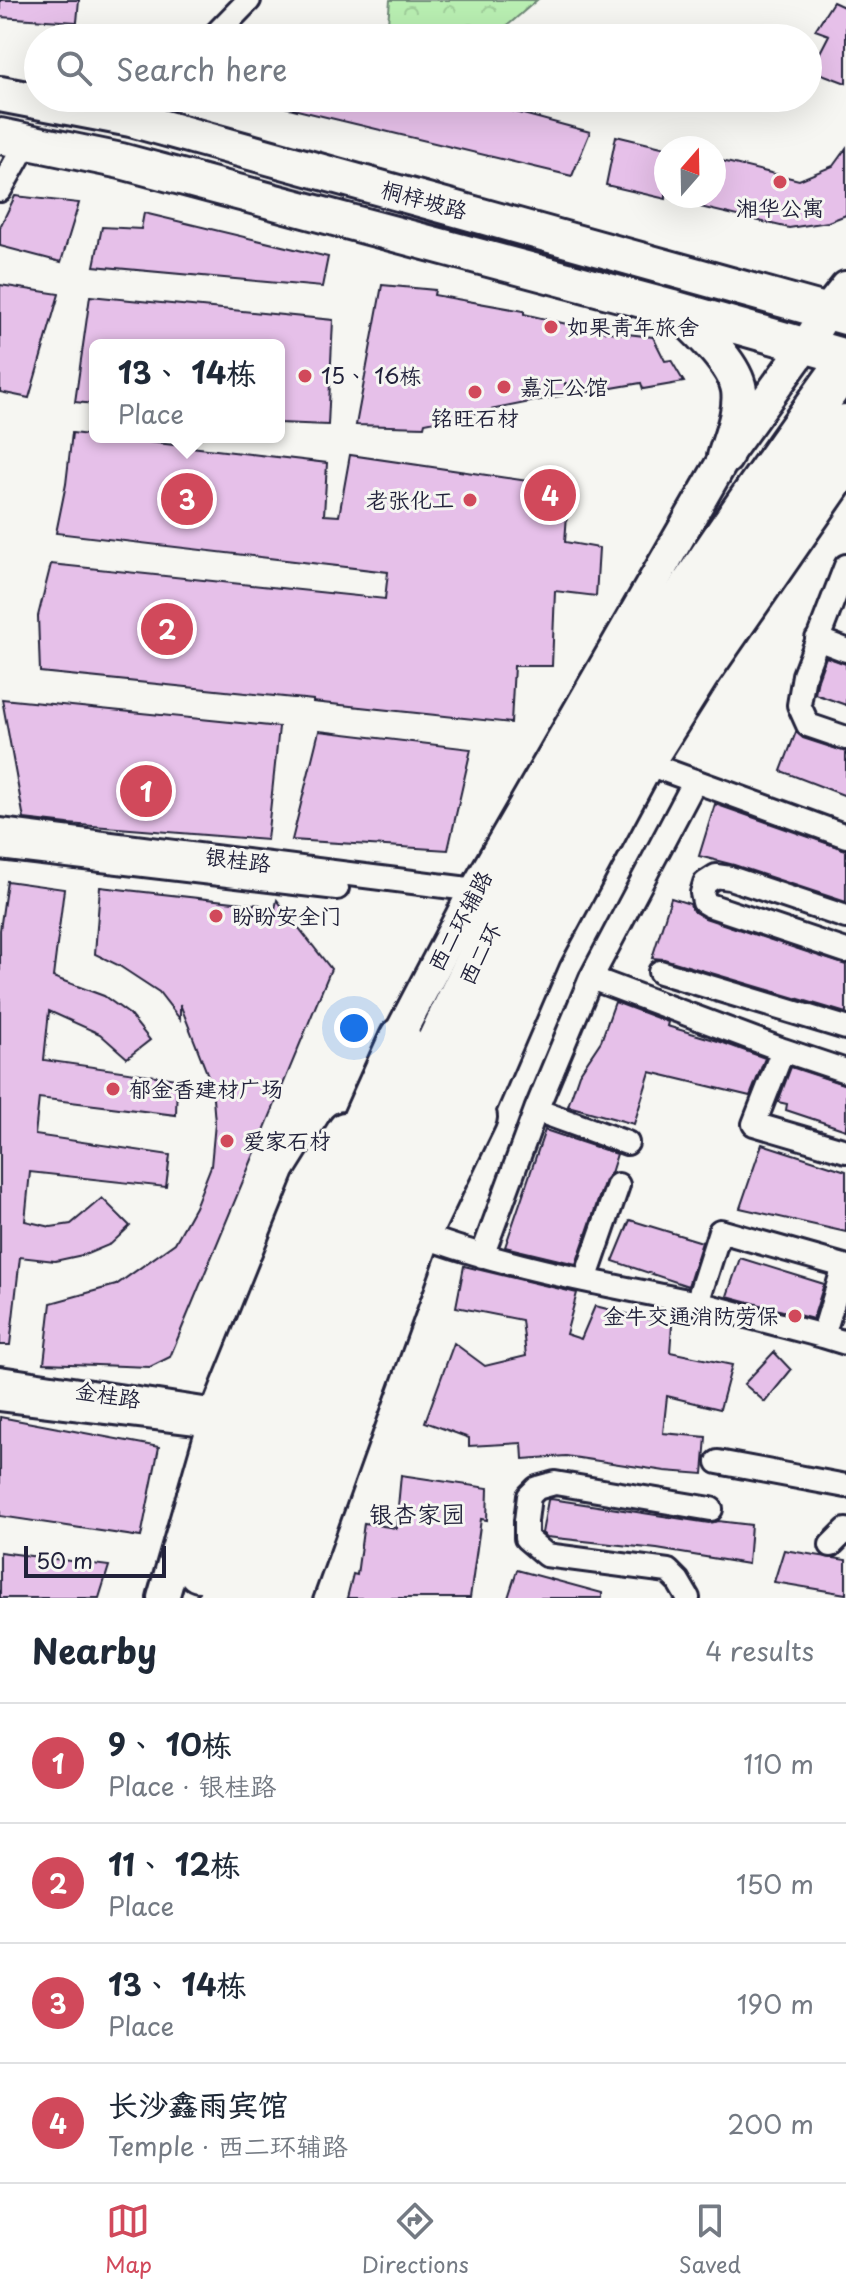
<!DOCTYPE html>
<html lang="en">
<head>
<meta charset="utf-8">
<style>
	:root { --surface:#fff; --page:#f2f2f3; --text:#1f2937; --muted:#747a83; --line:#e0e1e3; --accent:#d1495b }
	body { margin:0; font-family:"Playpen Sans","LXGW WenKai TC",sans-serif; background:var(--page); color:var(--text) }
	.compass { position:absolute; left:654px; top:136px; width:72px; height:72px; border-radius:50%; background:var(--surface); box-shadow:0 8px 32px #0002; rotate:20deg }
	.scale { position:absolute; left:24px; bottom:20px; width:142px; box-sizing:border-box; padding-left:8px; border:4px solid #22223b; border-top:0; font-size:22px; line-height:28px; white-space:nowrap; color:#22223b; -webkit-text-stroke:6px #f6f6f2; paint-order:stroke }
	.you { position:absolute; left:354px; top:1028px; width:28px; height:28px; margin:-20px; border:6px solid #fff; border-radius:50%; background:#1a73e8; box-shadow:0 0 0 12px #1a73e833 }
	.badge { display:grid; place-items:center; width:52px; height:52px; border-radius:50%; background:var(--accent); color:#fff; font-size:26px; font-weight:700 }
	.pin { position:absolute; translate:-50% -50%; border:4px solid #fff; box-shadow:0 2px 8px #0006 }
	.popup { position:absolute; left:89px; top:339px; width:196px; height:104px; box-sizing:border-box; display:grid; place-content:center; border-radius:12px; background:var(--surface); filter:drop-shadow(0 2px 6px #0005); font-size:26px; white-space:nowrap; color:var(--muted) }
	.popup b { font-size:30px; color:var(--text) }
	.popup::after { content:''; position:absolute; left:50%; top:100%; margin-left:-16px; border:16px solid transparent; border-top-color:var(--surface) }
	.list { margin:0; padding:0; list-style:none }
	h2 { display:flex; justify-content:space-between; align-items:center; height:104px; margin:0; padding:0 32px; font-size:34px }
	h2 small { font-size:26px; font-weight:400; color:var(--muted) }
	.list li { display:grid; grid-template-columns:52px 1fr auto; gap:24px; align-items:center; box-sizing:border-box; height:120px; padding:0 32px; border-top:2px solid var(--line) }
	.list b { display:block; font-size:30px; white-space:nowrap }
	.list p { margin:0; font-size:26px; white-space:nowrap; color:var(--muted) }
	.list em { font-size:26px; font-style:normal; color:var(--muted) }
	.icon { flex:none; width:44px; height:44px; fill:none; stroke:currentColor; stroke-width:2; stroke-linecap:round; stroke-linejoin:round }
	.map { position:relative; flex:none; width:846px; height:1598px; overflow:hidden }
	.search { position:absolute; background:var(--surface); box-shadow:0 8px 32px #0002; left:24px; right:24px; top:24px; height:88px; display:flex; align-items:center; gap:20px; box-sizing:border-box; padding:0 28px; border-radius:44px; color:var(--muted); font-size:30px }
	.sheet { height:584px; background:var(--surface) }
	nav { display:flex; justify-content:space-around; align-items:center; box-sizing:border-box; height:112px; border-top:2px solid var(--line); background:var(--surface); font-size:22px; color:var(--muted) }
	nav a { display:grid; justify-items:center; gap:4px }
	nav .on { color:var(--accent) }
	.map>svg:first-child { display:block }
	.park { fill:url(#park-crowns); stroke:#6e8876; stroke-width:2 }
	.building { fill:#e6c0e9; stroke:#22223b; stroke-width:2 }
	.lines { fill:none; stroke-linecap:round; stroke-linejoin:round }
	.street-casing { stroke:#22223b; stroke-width:28 }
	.secondary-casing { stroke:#22223b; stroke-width:36 }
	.primary-casing { stroke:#22223b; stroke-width:40 }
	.highway-casing { stroke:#22223b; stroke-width:46 }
	.street { stroke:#f6f6f2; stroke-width:22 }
	.secondary { stroke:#f6f6f2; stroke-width:30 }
	.primary { stroke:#f6f6f2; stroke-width:34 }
	.highway { stroke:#f6f6f2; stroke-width:40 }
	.poi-dot { fill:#d1495b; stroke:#f6f6f2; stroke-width:3 }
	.labels { text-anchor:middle; stroke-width:6; stroke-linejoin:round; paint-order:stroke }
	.street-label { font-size:22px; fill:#22223b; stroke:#f6f6f2 }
	.poi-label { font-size:22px; fill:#22223b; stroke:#f6f6f2; text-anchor:start }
	.neighbourhood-label { font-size:24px; fill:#22223b; stroke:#f6f6f2 }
</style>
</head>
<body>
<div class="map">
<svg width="846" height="1598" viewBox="0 0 846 1598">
	<defs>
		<pattern id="park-crowns" width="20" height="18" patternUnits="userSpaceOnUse" patternTransform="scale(2)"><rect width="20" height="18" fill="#b9efb2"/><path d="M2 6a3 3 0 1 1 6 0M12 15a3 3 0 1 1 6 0" fill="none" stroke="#9fcd9a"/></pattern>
	</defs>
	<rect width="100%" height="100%" fill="#f6f6f2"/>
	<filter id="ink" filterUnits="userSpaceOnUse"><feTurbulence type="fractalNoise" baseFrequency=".0125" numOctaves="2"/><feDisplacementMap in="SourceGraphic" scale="16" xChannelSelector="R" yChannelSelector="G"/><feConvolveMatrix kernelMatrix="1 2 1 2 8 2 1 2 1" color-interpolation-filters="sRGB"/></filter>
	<g filter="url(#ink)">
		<!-- park -->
		<path class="park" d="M 390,0 L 537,0 L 493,38 L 397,38 L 388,23 Z"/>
		<!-- building -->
		<path class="building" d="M 0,0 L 79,0 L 77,22 L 0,17 Z
			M 833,2 L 846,8 L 846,83 L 811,70 L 829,35 L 815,30 Z
			M 273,98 L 464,98 L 590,132 L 572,176 L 272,104 Z
			M 616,136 L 666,148 L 666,199 L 606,185 Z
			M 846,148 L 846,215 L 828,222 L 789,228 L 679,202 L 679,196 L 714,196 L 714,159 L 799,180 L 833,166 Z
			M 15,196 L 79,203 L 61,262 L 0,246 L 0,227 Z
			M 144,213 L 328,257 L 322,287 L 94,266 L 102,227 L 141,229 Z
			M 0,285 L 59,294 L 29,398 L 0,392 Z
			M 382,285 L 435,290 L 434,295 L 524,311 L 524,314 L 592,330 L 653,337 L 665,361 L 671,360 L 684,382 L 643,389 L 641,383 L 589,392 L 565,383 L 565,395 L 425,423 L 424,427 L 356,425 Z
			M 90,296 L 333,320 L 328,425 L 279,423 L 279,345 L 95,345 L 95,404 L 75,402 Z
			M 72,433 L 327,463 L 324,515 L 339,516 L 350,455 L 569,487 L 565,542 L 599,548 L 596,596 L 555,591 L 552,666 L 514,666 L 511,723 L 313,702 L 313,700 L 40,672 L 38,616 L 51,564 L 385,599 L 388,572 L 56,533 L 66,484 Z
			M 826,657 L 846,664 L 846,705 L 815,694 L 818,679 Z
			M 2,699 L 279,727 L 267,840 L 68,824 L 24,819 Z
			M 319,731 L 471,749 L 448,850 L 292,840 Z
			M 796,732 L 803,738 L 846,752 L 846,796 L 781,771 Z
			M 715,804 L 846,850 L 846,902 L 734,865 L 699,856 Z
			M 7,881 L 64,889 L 53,977 L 104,996 L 129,1014 L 150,1040 L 127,1058 L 100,1034 L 49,1011 L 44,1060 L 177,1079 L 176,1115 L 39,1098 L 35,1135 L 170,1155 L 166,1187 L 30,1172 L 25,1221 L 51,1227 L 71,1224 L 102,1198 L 130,1226 L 111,1244 L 87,1254 L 55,1261 L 20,1257 L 10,1345 L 0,1345 L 0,930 Z
			M 100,887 L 260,905 L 260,906 L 275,909 L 277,900 L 331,969 L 170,1357 L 150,1367 L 44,1363 L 51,1303 L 116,1285 L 175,1243 L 195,1207 L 211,1166 L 215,1123 L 212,1086 L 180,1004 L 180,1019 L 159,992 L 118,965 L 95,954 Z
			M 671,898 L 690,904 L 693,911 L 705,918 L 846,965 L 846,1013 L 664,959 L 652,958 Z
			M 615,1002 L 668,1022 L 667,1026 L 718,1041 L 765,1058 L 750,1096 L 650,1072 L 634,1124 L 568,1106 L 579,1074 L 601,1041 Z
			M 791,1067 L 846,1085 L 846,1130 L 786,1110 L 787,1104 L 778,1102 Z
			M 545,1130 L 617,1154 L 611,1173 L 605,1180 L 576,1264 L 505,1247 Z
			M 762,1144 L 846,1171 L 846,1232 L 740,1208 Z
			M 630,1220 L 702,1242 L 688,1286 L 613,1261 Z
			M 740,1258 L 824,1284 L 813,1319 L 727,1296 Z
			M 464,1266 L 577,1293 L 566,1334 L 581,1339 L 595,1306 L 672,1325 L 670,1352 L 732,1365 L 720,1409 L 667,1396 L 663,1433 L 706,1437 L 703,1474 L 665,1471 L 566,1456 L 523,1459 L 522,1443 L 469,1446 L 469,1438 L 425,1422 L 454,1343 L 485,1366 L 526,1356 L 522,1320 L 456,1307 Z
			M 774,1352 L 791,1370 L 765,1402 L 744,1384 Z
			M 0,1417 L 159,1447 L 141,1537 L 0,1516 Z
			M 401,1475 L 488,1488 L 487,1520 L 481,1519 L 470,1598 L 347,1598 L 353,1574 L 357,1575 L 364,1523 L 396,1528 Z
			M 551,1499 L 709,1523 L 718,1521 L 751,1525 L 748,1564 L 657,1549 L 547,1537 L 542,1533 L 548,1500 Z
			M 784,1550 L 846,1560 L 846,1594 L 774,1582 Z
			M 0,1552 L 109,1566 L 99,1598 L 0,1598 Z
			M 517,1570 L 602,1593 L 602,1598 L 508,1598 Z"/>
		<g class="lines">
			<defs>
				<path id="street" d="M 212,38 L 249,0
					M 131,119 L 152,98
					M 0,190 L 27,142
					M 846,566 L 804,675 L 799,705 L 808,725 L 846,738
					M 817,639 L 846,650
					M 648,764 L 846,836
					M 0,830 L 476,890
					M 0,848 L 337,888
					M 846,917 L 730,878 L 716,876 L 705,883 L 702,893 L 704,902 L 709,905 L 846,951
					M 660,972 L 846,1028
					M 591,978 L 783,1050 L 846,1071
					M 783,1050 L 754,1124 L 846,1151
					M 536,1110 L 627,1143
					M 720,1231 L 844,1266 L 823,1336 L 697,1303 Z
					M 437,1241 C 521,1270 609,1285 697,1303
					M 482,1256 L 536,1110 L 591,978 L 695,781
					M 585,1280 L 618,1185
					M 823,1336 L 846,1343
					M 0,1378 L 217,1411
					M 0,1399 L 205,1424
					M 718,1462 L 846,1486
					M 831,1545 L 846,1530
					M 688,1598 L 678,1581 L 668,1571 L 546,1555 L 526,1538 L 526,1521 L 529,1496 L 537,1488 L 555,1483 L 711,1509"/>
				<path id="secondary" d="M 388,1056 L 468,903 L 725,457 L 806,345 L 827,311 L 846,287
					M 470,1136 L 476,1117 L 545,956 L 648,764 L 702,678 L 846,470
					M 163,1598 L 217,1411 L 309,1184 L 344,1128"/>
				<path id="primary" d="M 0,94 L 131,119 L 846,317
					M 0,136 L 121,161 L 676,309 L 846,357
					M 679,312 C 698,331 735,363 739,390 C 742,412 731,437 725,457"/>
				<path id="highway" d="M 199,1571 C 224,1484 250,1396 283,1311 C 319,1219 359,1128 400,1038
					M 219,1598 C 265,1441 326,1290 392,1141 C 431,1053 472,968 516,883 C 533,852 548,820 565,790 C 649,642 746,502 846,364
					M 259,1598 L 318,1422 L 382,1248 L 473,1050 L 583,837 L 648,720 L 717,613 L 846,425
					M 290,1598 L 424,1225 L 476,1117"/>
			</defs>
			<!-- street casing -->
			<use href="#street" class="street-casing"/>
			<!-- secondary casing -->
			<use href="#secondary" class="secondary-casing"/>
			<!-- primary casing -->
			<use href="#primary" class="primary-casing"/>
			<!-- highway casing -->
			<use href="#highway" class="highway-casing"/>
			<!-- street -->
			<use href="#street" class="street"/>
			<!-- secondary -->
			<use href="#secondary" class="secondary"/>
			<!-- primary -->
			<use href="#primary" class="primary"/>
			<!-- highway -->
			<use href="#highway" class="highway"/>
		</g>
	</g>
	<!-- markers -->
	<g class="poi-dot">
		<circle cx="780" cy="182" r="8"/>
		<circle cx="551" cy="327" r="8"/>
		<circle cx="305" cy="376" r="8"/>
		<circle cx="504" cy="387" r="8"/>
		<circle cx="475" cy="392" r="8"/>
		<circle cx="470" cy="500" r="8"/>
		<circle cx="216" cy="916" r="8"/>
		<circle cx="113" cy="1089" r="8"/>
		<circle cx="227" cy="1141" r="8"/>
		<circle cx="795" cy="1316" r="8"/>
	</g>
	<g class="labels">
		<!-- street labels -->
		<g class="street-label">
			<text transform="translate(424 200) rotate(15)" y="8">桐梓坡路</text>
			<text transform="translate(238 860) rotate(7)" y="8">银桂路</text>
			<text transform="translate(460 921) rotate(-62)" y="8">西二环辅路</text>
			<text transform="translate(480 954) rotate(-63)" y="8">西二环</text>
			<text transform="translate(108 1395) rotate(9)" y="8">金桂路</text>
		</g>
		<!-- poi labels -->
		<g class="poi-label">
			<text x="780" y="216" text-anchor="middle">湘华公寓</text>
			<text x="567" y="335">如果青年旅舍</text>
			<text x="321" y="384">15、 16栋</text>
			<text x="520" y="395">嘉汇公馆</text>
			<text x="475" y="426" text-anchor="middle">铭旺石材</text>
			<text x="454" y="508" text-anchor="end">老张化工</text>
			<text x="232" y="924">盼盼安全门</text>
			<text x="129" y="1097">郁金香建材广场</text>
			<text x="243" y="1149">爱家石材</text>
			<text x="779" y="1324" text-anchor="end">金牛交通消防劳保</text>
		</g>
		<!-- neighbourhood labels -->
		<g class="neighbourhood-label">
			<text x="417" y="1523">银杏家园</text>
		</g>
	</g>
</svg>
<svg class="compass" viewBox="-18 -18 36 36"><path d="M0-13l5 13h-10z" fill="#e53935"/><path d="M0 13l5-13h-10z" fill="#747a83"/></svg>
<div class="scale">50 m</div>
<div class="you"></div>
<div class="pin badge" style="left:146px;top:791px">1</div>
<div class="pin badge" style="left:167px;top:629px">2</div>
<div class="pin badge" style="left:187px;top:499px">3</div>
<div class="popup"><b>13、 14栋</b>Place</div>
<div class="pin badge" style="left:550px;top:495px">4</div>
<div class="search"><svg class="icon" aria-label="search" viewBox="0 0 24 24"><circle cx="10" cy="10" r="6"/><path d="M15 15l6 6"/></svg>Search here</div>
</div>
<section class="sheet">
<h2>Nearby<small>4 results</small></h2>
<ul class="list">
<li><span class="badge">1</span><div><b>9、 10栋</b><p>Place · 银桂路</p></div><em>110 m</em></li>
<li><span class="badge">2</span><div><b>11、 12栋</b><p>Place</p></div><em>150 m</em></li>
<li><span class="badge">3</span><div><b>13、 14栋</b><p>Place</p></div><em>190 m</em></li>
<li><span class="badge">4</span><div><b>长沙鑫雨宾馆</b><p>Temple · 西二环辅路</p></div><em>200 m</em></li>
</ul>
</section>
<nav>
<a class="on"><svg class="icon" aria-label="map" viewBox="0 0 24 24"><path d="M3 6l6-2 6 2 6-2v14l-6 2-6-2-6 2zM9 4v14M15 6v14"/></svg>Map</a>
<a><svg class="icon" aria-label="directions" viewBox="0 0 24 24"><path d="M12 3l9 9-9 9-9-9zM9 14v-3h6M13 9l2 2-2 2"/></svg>Directions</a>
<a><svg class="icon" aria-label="saved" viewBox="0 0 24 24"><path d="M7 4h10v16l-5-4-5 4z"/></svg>Saved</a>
</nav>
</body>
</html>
